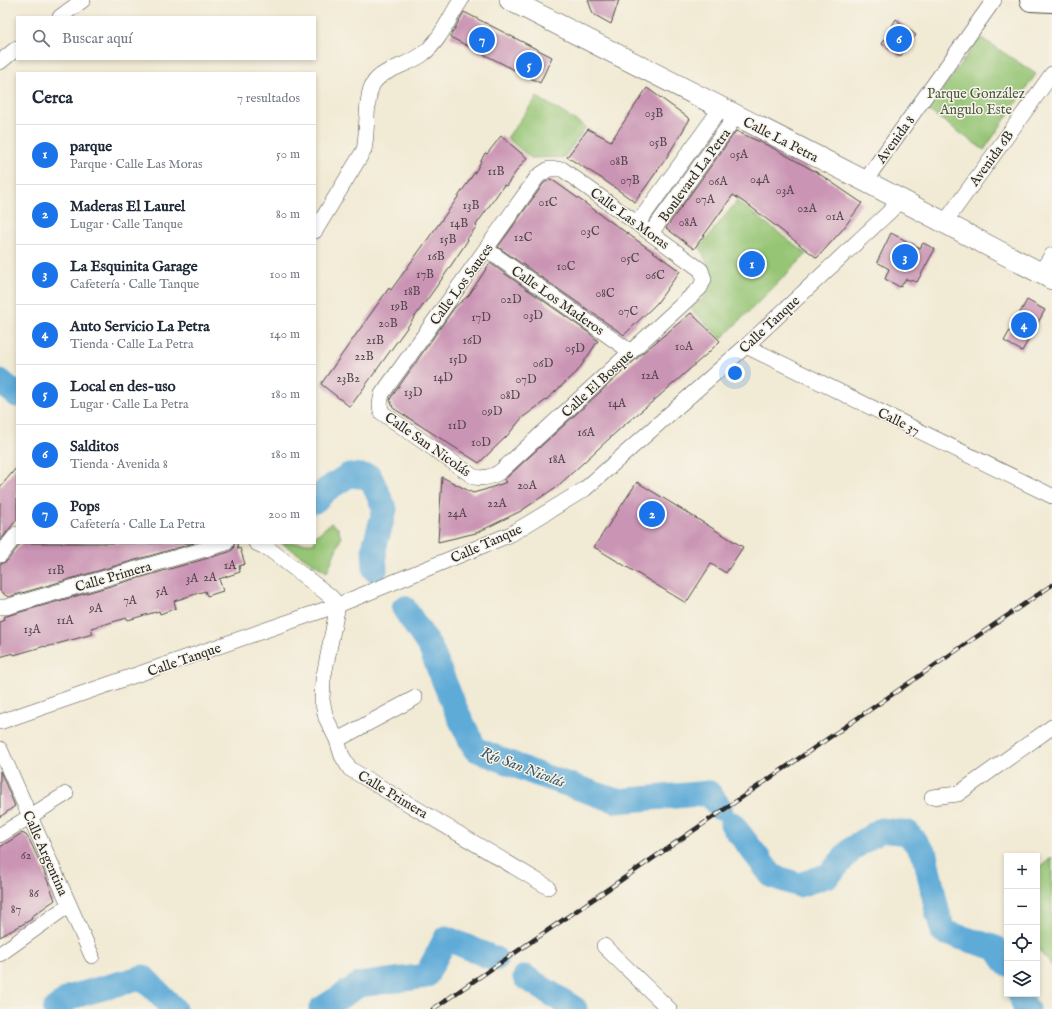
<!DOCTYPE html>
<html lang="es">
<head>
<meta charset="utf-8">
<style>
	:root { --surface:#fff; --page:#f6f6f7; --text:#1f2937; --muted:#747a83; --line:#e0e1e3; --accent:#1a73e8 }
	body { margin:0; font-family:"IM FELL English",serif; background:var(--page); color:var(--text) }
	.controls { position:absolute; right:12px; bottom:12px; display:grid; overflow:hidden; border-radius:0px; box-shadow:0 2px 6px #0003 }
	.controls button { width:36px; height:36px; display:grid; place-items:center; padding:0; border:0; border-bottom:1px solid var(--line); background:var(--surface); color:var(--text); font:20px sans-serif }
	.you { position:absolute; left:735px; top:373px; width:14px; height:14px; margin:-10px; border:3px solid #fff; border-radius:50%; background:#1a73e8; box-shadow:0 0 0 6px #1a73e833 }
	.badge { display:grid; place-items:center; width:26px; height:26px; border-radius:50%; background:var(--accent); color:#fff; font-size:13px; font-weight:700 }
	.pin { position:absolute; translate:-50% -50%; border:2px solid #fff; box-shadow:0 1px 4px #0006 }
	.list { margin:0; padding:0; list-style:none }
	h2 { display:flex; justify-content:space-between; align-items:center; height:52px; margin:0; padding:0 16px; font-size:17px }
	h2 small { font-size:13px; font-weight:400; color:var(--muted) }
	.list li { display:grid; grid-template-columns:26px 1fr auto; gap:12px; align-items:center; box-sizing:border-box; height:60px; padding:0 16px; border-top:1px solid var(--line) }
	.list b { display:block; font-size:15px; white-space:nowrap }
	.list p { margin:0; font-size:13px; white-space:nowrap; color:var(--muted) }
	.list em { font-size:13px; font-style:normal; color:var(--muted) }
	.icon { flex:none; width:22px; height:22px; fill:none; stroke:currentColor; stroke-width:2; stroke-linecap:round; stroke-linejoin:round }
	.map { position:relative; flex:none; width:1052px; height:1009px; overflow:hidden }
	.search { position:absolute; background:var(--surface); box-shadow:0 2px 6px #0003; left:16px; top:16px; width:300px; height:44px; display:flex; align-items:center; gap:10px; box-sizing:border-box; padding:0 14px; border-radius:0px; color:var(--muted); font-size:15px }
	.panel { position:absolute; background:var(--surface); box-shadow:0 2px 6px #0003; left:16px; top:72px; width:300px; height:472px; border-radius:0px }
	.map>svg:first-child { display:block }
	.green { fill:#95c575; stroke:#607850 }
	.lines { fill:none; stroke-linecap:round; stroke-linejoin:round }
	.river { stroke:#5fabd8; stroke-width:25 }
	.building { fill:#ca94b4 }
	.street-casing { stroke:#494844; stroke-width:16 }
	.secondary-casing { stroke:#494844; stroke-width:22 }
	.primary-casing { stroke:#494844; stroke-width:24 }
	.street { stroke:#fff; stroke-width:15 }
	.secondary { stroke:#fff; stroke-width:21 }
	.primary { stroke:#fff; stroke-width:22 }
	.rail-casing { stroke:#2b2b2b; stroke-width:4.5 }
	.rail { stroke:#f7f3e8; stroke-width:3; stroke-dasharray:9; stroke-linecap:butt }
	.labels { text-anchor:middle; stroke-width:3; stroke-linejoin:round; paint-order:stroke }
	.number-label { font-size:12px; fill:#53454d }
	.park-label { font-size:14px; fill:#4b5941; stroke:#f7f3e8 }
	.street-label { font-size:14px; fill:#2b2b2b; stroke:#f7f3e8 }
	.water-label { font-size:15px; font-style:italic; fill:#3d5868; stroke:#f7f3e8 }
</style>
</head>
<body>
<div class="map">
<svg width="1052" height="1009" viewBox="0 0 1052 1009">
	<rect width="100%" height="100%" fill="#f7f3e8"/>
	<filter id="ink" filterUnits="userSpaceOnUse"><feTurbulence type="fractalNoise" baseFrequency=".025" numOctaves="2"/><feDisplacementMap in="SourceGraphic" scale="8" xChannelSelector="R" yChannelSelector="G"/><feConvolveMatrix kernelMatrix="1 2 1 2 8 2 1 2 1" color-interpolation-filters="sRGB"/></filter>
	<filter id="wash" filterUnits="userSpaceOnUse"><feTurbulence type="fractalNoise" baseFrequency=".012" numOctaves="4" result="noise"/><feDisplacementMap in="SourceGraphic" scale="16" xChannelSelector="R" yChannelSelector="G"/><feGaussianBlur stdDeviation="0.9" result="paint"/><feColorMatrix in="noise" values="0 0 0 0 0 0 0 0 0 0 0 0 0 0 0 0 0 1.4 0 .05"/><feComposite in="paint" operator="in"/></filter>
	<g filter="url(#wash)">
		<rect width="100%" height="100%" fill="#f1ead4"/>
		<!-- green -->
		<path class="green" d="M 980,37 L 1036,74 L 984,150 L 928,110 Z
			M 537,97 L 586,127 L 564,157 L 531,158 L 507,138 Z
			M 737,201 L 807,254 L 721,339 L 691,309 C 695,304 701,301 705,296 C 718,276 708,266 700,247 Z
			M 331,523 L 338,528 L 341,538 L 327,572 L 281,543 L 315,543 L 315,535 L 317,535 Z
			M 1052,857 L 1052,966 L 1037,948 L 1037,870 Z"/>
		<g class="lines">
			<!-- river -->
			<path class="river" d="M 0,381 L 17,395
				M 315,501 L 326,490 L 349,475 L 370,477 L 385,509 L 374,548 L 375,570
				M 404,608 L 430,647 L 455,708 L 475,749 L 534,773 L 617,801 L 709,793 L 720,808
				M 732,824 L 772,876 L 799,885 L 829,875 L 853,848 L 881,830 L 908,833 L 925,855 L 937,910 L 943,932 L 996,948 L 1007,964
				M 525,977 L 575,1009
				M 1020,994 L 1024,1005 L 1027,1009
				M 55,1009 L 71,997 L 143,977 L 174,1009
				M 321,1009 L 359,985 L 426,976 L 446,938 L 495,959"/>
		</g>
		<g id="blocks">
			<!-- building -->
			<path class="building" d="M 588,0 L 619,0 L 611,24 L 593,14 Z
				M 464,12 L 552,57 L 540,83 L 450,37 Z
				M 896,19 L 916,35 L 900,57 L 882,44 Z
				M 647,88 L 690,119 L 665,160 L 635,202 L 601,178 L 567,157 L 588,129 L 611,141 Z
				M 736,131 L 771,147 L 818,173 L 862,203 L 843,229 L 817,258 L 751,207 L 733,195 L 694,249 L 666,228 Z
				M 501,136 L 527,158 L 518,169 L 506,186 L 504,185 L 476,225 L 477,226 L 467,239 L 468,240 L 444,276 L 350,407 L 321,384 L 389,288 L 391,290 L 451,207 L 477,169 L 485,153 L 487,154 Z
				M 551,179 L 680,271 L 657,303 L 624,335 L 498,247 L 544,183 Z
				M 891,233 L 920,248 L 923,243 L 935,249 L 917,282 L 906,279 L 900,287 L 885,279 L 889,269 L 877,262 Z
				M 490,263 L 589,333 L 598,341 L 577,372 L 546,400 L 522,418 L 507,436 L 479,463 L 393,408 L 390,399 L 455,307 L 469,295 Z
				M 1027,300 L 1045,310 L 1022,351 L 1004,341 Z
				M 691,313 L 720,341 L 708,353 L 657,398 L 623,426 L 559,485 L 521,511 L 476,533 L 438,542 L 442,477 L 473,493 L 484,490 L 507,482 L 504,480 L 645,351 Z
				M 17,467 L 17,519 L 0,541 L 0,487 Z
				M 637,482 L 743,547 L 726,573 L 711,564 L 686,603 L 594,547 Z
				M 21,543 L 194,543 L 8,597 L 0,591 L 0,564 L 7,561 Z
				M 235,543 L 237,543 L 238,549 L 240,548 L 245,564 L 239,566 L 240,572 L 219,579 L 223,591 L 207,596 L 205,591 L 174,601 L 176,608 L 160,614 L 159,611 L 128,620 L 127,618 L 91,628 L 93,634 L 46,647 L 45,646 L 14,655 L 13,653 L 0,657 L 0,622 L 4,620 L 3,617 L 229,552 L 233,549 Z
				M 0,771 L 15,806 L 0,817 Z
				M 22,833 L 26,835 L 30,841 L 43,869 L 55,900 L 31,917 L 32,919 L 0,937 L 0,847 Z"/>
		</g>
	</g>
	<g filter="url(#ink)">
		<use href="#blocks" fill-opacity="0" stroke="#494844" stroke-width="1"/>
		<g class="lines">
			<defs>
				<path id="street" d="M 60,17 L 83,0
					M 0,62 L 17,48
					M 549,169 L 562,169 L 701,270 L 704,279 L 700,288 L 502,470 C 494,477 485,479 474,477 L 381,412 L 380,404 L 382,394 L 538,176 Z
					M 865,181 L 994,0
					M 945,222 L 1052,74
					M 638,223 L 721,108
					M 315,231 L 364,150 C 368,133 365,96 373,84 C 382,69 409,65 423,54 C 440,41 449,18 461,0
					M 651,233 L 736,116
					M 486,249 L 631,352
					M 1040,273 L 1052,255
					M 746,346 L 1052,496
					M 256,543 L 269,549 L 330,596 L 338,605 L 323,680 L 322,700 L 326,718 L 337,740 L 342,756 L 350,769 L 548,887
					M 0,555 L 17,534
					M 0,607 L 6,607 L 226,543
					M 0,722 L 338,605 L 511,534 L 585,489 L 746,346 L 902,200
					M 337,740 L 415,698
					M 0,749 L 92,956
					M 932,797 L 958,794 L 1052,727
					M 0,835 L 66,794
					M 604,946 L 669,1009
					M 0,954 L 69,905"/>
				<path id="secondary" d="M 510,0 L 865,181 L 1052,279"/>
				<path id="primary" d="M 1031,0 L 1052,1"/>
			</defs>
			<!-- street casing -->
			<use href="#street" class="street-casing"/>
			<!-- secondary casing -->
			<use href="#secondary" class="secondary-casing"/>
			<!-- primary casing -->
			<use href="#primary" class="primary-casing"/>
			<!-- street -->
			<use href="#street" class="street"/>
			<!-- secondary -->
			<use href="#secondary" class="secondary"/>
			<!-- primary -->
			<use href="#primary" class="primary"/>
			<defs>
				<path id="rail" d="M 433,1009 L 1052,585"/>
			</defs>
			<!-- rail casing -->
			<use href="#rail" class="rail-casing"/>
			<!-- rail -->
			<use href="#rail" class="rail"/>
		</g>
	</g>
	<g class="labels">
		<!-- number labels -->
		<g class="number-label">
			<text x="654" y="117">03B</text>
			<text x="658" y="146">05B</text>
			<text x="739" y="158">05A</text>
			<text x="619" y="165">08B</text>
			<text x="496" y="175">11B</text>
			<text x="760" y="183">04A</text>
			<text x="630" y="184">07B</text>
			<text x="718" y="185">06A</text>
			<text x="785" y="194">03A</text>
			<text x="705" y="203">07A</text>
			<text x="548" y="206">01C</text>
			<text x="471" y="209">13B</text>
			<text x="807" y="212">02A</text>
			<text x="835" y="220">01A</text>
			<text x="688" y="226">08A</text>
			<text x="459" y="227">14B</text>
			<text x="590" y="235">03C</text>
			<text x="523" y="241">12C</text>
			<text x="448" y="243">15B</text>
			<text x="436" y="260">16B</text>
			<text x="630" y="262">05C</text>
			<text x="566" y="270">10C</text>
			<text x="425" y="278">17B</text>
			<text x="655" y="279">06C</text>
			<text x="412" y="295">18B</text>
			<text x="605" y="297">08C</text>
			<text x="511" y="303">02D</text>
			<text x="399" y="310">19B</text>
			<text x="628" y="315">07C</text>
			<text x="533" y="319">03D</text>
			<text x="481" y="321">17D</text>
			<text x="388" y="327">20B</text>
			<text x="375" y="344">21B</text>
			<text x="472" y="344">16D</text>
			<text x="684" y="350">10A</text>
			<text x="575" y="352">05D</text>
			<text x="364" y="360">22B</text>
			<text x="458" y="363">15D</text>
			<text x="543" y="367">06D</text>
			<text x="650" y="379">12A</text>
			<text x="443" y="381">14D</text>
			<text x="348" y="382">23B2</text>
			<text x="526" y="383">07D</text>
			<text x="413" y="396">13D</text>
			<text x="510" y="399">08D</text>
			<text x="617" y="407">14A</text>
			<text x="492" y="415">09D</text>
			<text x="457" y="429">11D</text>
			<text x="586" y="436">16A</text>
			<text x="481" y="446">10D</text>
			<text x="557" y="463">18A</text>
			<text x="527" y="489">20A</text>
			<text x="497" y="507">22A</text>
			<text x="457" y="517">24A</text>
			<text x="230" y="569">1A</text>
			<text x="56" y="574">11B</text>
			<text x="210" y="581">2A</text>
			<text x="192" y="582">3A</text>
			<text x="162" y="595">5A</text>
			<text x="130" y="604">7A</text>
			<text x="96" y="612">9A</text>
			<text x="65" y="624">11A</text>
			<text x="32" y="633">13A</text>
			<text x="26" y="859">62</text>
			<text x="34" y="897">86</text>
			<text x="16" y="913">87</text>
		</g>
		<!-- park labels -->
		<g class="park-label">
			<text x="976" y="98">Parque González<tspan x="976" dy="16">Angulo Este</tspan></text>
		</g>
		<!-- street labels -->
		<g class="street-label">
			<text transform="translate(781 139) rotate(27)" y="5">Calle La Petra</text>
			<text transform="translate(895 139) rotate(-54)" y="5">Avenida 8</text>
			<text transform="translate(991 158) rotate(-54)" y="5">Avenida 6B</text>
			<text transform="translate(694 175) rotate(-54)" y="5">Boulevard La Petra</text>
			<text transform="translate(630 218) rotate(36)" y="5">Calle Las Moras</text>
			<text transform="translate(461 284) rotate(-54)" y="5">Calle Los Sauces</text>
			<text transform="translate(558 300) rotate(35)" y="5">Calle Los Maderos</text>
			<text transform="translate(769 324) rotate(-43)" y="5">Calle Tanque</text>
			<text transform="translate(597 383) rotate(-43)" y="5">Calle El Bosque</text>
			<text transform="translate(899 421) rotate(26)" y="5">Calle 37</text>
			<text transform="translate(428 444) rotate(35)" y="5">Calle San Nicolás</text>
			<text transform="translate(486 543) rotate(-24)" y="5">Calle Tanque</text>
			<text transform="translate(113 576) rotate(-16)" y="5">Calle Primera</text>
			<text transform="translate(184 659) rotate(-19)" y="5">Calle Tanque</text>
			<text transform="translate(393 794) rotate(31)" y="5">Calle Primera</text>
			<text transform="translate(46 853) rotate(66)" y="5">Calle Argentina</text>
		</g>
		<!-- water labels -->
		<g class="water-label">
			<text transform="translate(523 767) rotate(21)" y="5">Río San Nicolás</text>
		</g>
	</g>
</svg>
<div class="controls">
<button>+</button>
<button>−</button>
<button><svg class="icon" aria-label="locate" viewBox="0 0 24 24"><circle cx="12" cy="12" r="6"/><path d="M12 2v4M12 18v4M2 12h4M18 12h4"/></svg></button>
<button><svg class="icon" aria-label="layers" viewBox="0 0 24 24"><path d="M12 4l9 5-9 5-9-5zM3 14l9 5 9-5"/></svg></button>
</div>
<div class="you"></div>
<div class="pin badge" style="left:752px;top:264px">1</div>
<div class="pin badge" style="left:652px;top:514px">2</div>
<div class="pin badge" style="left:905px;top:257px">3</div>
<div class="pin badge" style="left:1024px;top:325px">4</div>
<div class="pin badge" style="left:529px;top:65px">5</div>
<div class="pin badge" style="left:899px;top:39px">6</div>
<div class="pin badge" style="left:482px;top:40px">7</div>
<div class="search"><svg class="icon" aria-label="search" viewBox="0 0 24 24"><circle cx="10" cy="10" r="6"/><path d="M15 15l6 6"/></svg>Buscar aquí</div>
<section class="panel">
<h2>Cerca<small>7 resultados</small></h2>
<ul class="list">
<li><span class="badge">1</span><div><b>parque</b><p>Parque · Calle Las Moras</p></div><em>50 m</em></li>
<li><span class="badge">2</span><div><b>Maderas El Laurel</b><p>Lugar · Calle Tanque</p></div><em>80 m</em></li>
<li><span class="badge">3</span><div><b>La Esquinita Garage</b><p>Cafetería · Calle Tanque</p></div><em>100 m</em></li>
<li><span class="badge">4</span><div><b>Auto Servicio La Petra</b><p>Tienda · Calle La Petra</p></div><em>140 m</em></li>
<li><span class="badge">5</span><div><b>Local en des-uso</b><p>Lugar · Calle La Petra</p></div><em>180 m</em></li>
<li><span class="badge">6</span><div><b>Salditos</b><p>Tienda · Avenida 8</p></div><em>180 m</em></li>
<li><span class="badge">7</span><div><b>Pops</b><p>Cafetería · Calle La Petra</p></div><em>200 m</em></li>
</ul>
</section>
</div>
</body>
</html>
